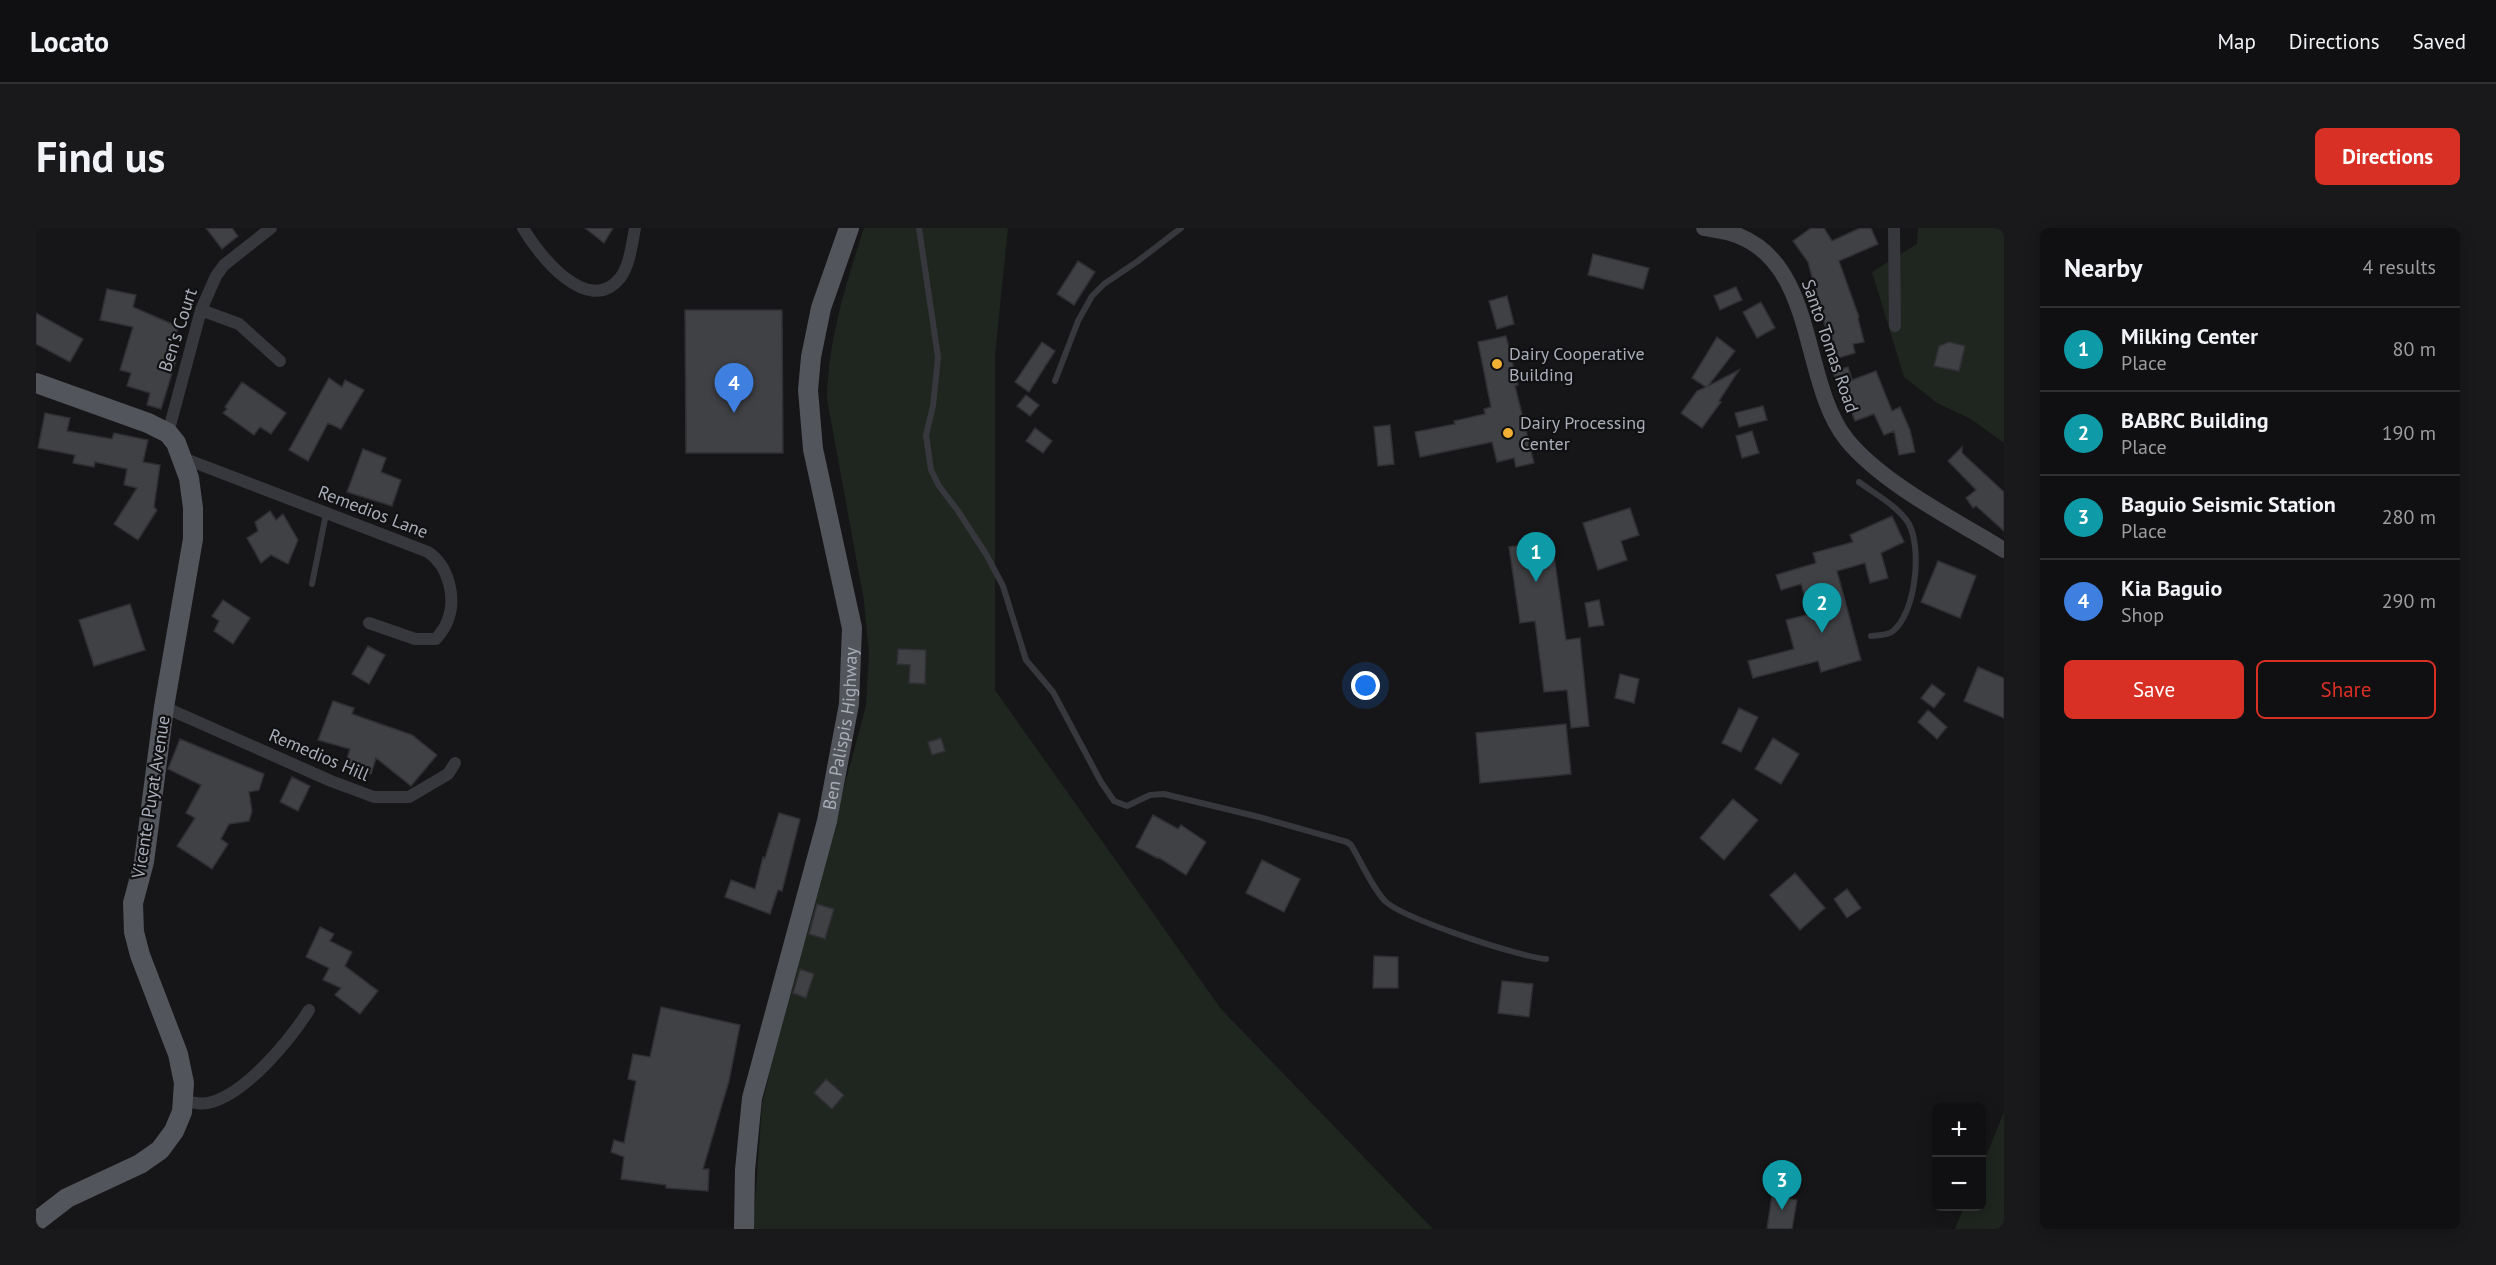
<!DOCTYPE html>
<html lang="en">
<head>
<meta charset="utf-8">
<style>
	:root { --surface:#101012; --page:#19191b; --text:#f1f3f6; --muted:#9c9d9f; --line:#303032; --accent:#d93025 }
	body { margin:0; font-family:"PT Sans",sans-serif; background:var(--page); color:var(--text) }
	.controls { position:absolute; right:18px; bottom:18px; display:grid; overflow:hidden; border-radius:9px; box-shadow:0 3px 15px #0003 }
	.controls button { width:54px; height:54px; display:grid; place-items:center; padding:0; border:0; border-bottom:2px solid var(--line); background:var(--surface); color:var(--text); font:30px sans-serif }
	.you { position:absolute; left:1330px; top:458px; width:21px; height:21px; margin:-15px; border:4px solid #fff; border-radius:50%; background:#1a73e8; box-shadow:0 0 0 9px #1a73e833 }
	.badge { display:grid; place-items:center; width:39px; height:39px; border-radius:50%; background:var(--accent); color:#fff; font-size:20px; font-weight:700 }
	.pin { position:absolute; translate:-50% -50px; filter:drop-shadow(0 2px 3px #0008) }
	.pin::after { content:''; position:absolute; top:32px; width:21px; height:18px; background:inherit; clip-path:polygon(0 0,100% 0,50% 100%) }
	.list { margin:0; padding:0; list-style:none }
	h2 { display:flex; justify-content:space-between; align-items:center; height:78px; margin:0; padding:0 24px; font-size:26px }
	h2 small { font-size:20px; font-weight:400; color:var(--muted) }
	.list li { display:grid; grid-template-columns:39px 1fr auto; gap:18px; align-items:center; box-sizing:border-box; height:84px; padding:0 24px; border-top:2px solid var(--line) }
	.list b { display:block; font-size:22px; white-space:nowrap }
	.list p { margin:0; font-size:20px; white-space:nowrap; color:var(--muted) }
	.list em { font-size:20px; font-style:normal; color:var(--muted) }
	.actions { display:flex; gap:12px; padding:18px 24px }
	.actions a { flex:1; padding:14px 0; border:2px solid var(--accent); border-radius:9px; text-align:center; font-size:21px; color:var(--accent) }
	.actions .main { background:var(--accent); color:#fff }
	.map { position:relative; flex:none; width:1968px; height:1001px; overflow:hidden; border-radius:9px }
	header { display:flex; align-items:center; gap:36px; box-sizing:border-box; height:84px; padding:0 30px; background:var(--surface); border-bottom:2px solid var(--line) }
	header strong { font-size:28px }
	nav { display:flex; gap:33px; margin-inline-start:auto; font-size:21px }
	.intro { display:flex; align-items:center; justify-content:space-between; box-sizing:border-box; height:144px; padding:0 36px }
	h1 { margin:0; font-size:42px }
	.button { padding:15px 27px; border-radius:9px; background:var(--accent); color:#fff; font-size:21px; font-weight:700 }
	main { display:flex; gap:36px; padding:0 36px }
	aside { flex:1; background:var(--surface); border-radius:9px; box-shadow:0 3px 15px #0003 }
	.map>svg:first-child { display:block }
	.green { fill:#1e261f }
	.building { fill:#404145; stroke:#303034; stroke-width:1.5 }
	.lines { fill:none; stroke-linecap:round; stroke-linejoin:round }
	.lane { stroke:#37383d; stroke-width:6 }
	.street { stroke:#37383d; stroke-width:12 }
	.secondary { stroke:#45474d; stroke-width:16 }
	.primary { stroke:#53555c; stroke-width:20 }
	.poi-dot { fill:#f2b134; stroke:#111113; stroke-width:2 }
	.labels { text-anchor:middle; stroke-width:4.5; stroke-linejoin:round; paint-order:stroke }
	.street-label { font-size:18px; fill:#a8adb8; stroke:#111113 }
	.poi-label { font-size:18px; fill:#a8adb8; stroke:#111113; text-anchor:start }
</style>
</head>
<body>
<header>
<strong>Locato</strong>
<nav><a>Map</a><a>Directions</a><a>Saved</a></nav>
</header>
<div class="intro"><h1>Find us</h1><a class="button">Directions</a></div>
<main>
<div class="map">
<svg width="1968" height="1001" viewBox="0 0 1968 1001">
	<rect width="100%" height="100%" fill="#161618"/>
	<!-- green -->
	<path class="green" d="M 828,0 L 972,0 L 959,127 L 959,462 L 1185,781 L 1397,1001 L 717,1001 L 726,877 L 748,782 L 830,478 L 833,426 L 828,373 L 791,171 C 792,112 810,56 828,0 Z
		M 1882,0 L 1968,0 L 1968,215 L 1935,191 L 1901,175 L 1868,149 L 1836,44 L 1881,16 Z
		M 1968,884 L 1968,1001 L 1919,1001 L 1928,979 L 1946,978 L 1946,938 Z"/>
	<!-- building -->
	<path class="building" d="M 170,0 L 196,0 L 202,8 L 186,21 Z
		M 549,0 L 577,0 L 568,15 Z
		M 1775,0 L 1788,0 L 1796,13 L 1824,0 L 1835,0 L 1842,16 L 1803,33 L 1823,89 L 1822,90 L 1828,114 L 1817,116 L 1819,125 L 1802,130 L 1798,114 L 1794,115 L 1786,87 L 1772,34 L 1757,13 Z
		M 1557,26 L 1613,40 L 1607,61 L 1552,47 Z
		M 1042,33 L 1059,44 L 1038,77 L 1021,66 Z
		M 1700,59 L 1706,72 L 1684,82 L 1678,68 Z
		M 71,61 L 100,67 L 97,79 L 143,99 L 131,126 L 141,129 L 125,181 L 111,177 L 114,165 L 91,158 L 95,145 L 84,142 L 97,99 L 64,92 Z
		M 1471,68 L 1478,96 L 1461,101 L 1453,73 Z
		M 1725,74 L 1739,100 L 1721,110 L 1707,84 Z
		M 649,82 L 746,82 L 747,225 L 650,225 Z
		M 0,85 L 47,111 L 34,134 L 0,116 Z
		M 1470,108 L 1482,157 L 1479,158 L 1498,235 L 1480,239 L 1478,230 L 1461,234 L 1456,214 L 1384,229 L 1379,204 L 1419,196 L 1418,193 L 1449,186 L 1448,181 L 1455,179 L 1442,114 Z
		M 1681,109 L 1699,123 L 1672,158 L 1703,142 L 1683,173 L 1685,174 L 1666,200 L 1645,185 L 1661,163 L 1670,159 L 1656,150 Z
		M 1006,114 L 1019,123 L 993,164 L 979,154 Z
		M 1913,114 L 1929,118 L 1923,143 L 1898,138 L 1903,118 Z
		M 1812,139 L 1816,152 L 1840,143 L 1856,183 L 1864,179 L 1874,202 L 1879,224 L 1863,227 L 1858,203 L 1848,207 L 1838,186 L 1819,193 L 1806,159 L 1802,160 L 1797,144 Z
		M 293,150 L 306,159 L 309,152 L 328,162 L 305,201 L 292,195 L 272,233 L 253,222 Z
		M 206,154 L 250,185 L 235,206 L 224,199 L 218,207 L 187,185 L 191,181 L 189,179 Z
		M 990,167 L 1003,177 L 994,188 L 981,178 Z
		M 1727,178 L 1731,192 L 1703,199 L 1699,185 Z
		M 9,185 L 34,190 L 31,203 L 76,211 L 78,205 L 112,212 L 107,234 L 124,237 L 118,279 L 121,282 L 102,312 L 78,296 L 101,260 L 88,257 L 91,241 L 59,234 L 58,239 L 37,235 L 39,227 L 2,220 Z
		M 1354,197 L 1358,236 L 1342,238 L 1338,199 Z
		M 999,200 L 1016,213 L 1007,225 L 990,213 Z
		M 1716,203 L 1723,225 L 1706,230 L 1700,208 Z
		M 1926,219 L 1926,225 L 1968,264 L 1968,303 L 1940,278 L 1937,280 L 1930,270 L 1940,262 L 1912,233 Z
		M 327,221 L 350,230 L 345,244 L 365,252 L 356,278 L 311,264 Z
		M 1594,280 L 1603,307 L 1585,313 L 1591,332 L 1562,342 L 1547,295 Z
		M 234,283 L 240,292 L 247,286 L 262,312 L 252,336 L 235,327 L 225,335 L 211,310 L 222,303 L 219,294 Z
		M 1856,288 L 1868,314 L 1845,325 L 1852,350 L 1834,355 L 1829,335 L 1801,343 L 1825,432 L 1785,444 L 1782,433 L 1717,450 L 1712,433 L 1758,421 L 1750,392 L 1774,386 L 1765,356 L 1745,362 L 1740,347 L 1780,335 L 1777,325 L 1817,314 L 1814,307 Z
		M 1516,313 L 1530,412 L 1544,410 L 1553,498 L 1535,500 L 1531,462 L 1508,464 L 1499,393 L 1484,395 L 1473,319 Z
		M 1902,333 L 1940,348 L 1924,390 L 1885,374 Z
		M 187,372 L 214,390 L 197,416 L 178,403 L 183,393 L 176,388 Z
		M 1563,372 L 1568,397 L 1553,399 L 1549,375 Z
		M 94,376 L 109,422 L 58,438 L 43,392 Z
		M 332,418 L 349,427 L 333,456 L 316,446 Z
		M 862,421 L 890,422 L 889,456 L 873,455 L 874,437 L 861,436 Z
		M 1942,439 L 1968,450 L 1968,490 L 1928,473 Z
		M 1584,446 L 1603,451 L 1598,475 L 1579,470 Z
		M 1896,456 L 1909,466 L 1898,480 L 1885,470 Z
		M 297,473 L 318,480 L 316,486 L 376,507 L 401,527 L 375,558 L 340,530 L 335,546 L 309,536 L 314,521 L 282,512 Z
		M 1703,480 L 1722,489 L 1705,524 L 1686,515 Z
		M 1892,482 L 1911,499 L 1901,511 L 1882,494 Z
		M 1530,496 L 1535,546 L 1444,555 L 1440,505 Z
		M 905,510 L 909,523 L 896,527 L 892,514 Z
		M 1737,510 L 1763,526 L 1745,556 L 1719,541 Z
		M 144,511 L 228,546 L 223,562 L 213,564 L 216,583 L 213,593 L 193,596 L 185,611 L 192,616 L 176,641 L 141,618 L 159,590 L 150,585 L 165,557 L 132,541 Z
		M 256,549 L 274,558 L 262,583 L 244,574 Z
		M 1697,571 L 1722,592 L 1688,632 L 1664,610 Z
		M 743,585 L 764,591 L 746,663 L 742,662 L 734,686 L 689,669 L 695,652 L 719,661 L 727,629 L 729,630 Z
		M 1117,587 L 1142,601 L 1145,597 L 1170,614 L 1150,647 L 1122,629 L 1121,630 L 1100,619 Z
		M 1226,632 L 1264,651 L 1248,684 L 1210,665 Z
		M 1759,645 L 1789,680 L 1764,702 L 1734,667 Z
		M 1811,661 L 1825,680 L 1811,690 L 1798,671 Z
		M 781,676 L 798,681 L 789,711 L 773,706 Z
		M 284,699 L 298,706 L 294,713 L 316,724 L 309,738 L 342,763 L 324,786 L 299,767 L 305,760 L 287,752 L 293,740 L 270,729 Z
		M 1338,728 L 1362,729 L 1362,760 L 1337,760 Z
		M 764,741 L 778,746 L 770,770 L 757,765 Z
		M 1466,753 L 1497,756 L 1493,789 L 1462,785 Z
		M 625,779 L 704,797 L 693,853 L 667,941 L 673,941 L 672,963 L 630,960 L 630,957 L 585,951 L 588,929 L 575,924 L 578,912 L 588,915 L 600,853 L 592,851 L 597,826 L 614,829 Z
		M 790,851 L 808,867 L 796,881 L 778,865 Z
		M 1736,967 L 1761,972 L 1756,1001 L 1731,1001 Z"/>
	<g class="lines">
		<!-- lane -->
		<path class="lane" d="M 883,0 L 902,129 L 897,178 L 890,207 L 895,242 L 903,258 L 922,283 L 950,326 L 967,358 L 990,432 L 1017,464 L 1065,554 L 1078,573 L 1091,578 L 1114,567 L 1128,566 L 1223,589 L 1311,614 L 1315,617 C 1326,635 1335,658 1349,673 C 1366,690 1483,729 1510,731
			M 1019,153 L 1042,93 L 1056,68 L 1068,56 L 1102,33 L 1145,0
			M 1823,254 C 1839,266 1863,279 1873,296 C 1886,321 1880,384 1857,403 C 1851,408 1842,407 1835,408
			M 276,356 L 290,286"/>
		<!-- street -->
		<path class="street" d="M 487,0 C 502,26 552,90 584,50 C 594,37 596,15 599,0
			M 1858,0 L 1859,98
			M 165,82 L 203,96 L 244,133
			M 132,205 L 165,82 L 180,48 L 188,37 L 235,0
			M 147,230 L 392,324 C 413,338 421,371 411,394 C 409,400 404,406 400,411 L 379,411 L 333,395
			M 128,479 L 295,553 L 338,569 L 373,569 L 412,546 L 419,535
			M 148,873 C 158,875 167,877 176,874 C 211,864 254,812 273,782"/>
		<!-- secondary -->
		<path class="secondary" d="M 1668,0 C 1679,2 1692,3 1703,8 C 1781,39 1765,155 1811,212 C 1847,256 1919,292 1968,322"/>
		<!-- primary -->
		<g class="primary">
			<path d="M 0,155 L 112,195 L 132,205 L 140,215 L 153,250 L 157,280 L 157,311 L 128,479 L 108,634 L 97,675 L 98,704 L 104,727 L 142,826 L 148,855 L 146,884 L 138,903 L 124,922 L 104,936 L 31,970 L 0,994"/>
			<path id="s1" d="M 708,1001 L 709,942 L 716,870 L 791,593 L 813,476 L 816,400 L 777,221 L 772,162 L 775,129 L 785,80 L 813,0"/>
		</g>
	</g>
	<!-- markers -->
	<g class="poi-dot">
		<circle cx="1461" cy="136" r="6"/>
		<circle cx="1472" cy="205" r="6"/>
	</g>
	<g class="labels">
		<!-- street labels -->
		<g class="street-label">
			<text transform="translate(142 102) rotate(-72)" y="6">Ben's Court</text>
			<text transform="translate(1794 118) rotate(71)" y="6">Santo Tomas Road</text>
			<text transform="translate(337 284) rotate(21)" y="6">Remedios Lane</text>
			<text dy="6" stroke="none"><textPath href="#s1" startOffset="512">Ben Palispis Highway</textPath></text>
			<text transform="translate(283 527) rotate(23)" y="6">Remedios Hill</text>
			<text transform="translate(115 569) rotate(-81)" y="6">Vicente Puyat Avenue</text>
		</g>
		<!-- poi labels -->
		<g class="poi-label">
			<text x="1473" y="132">Dairy Cooperative<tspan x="1473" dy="21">Building</tspan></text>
			<text x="1484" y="201">Dairy Processing<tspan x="1484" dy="21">Center</tspan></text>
		</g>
	</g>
</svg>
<div class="controls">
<button>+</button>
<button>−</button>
</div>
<div class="you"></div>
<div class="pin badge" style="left:1500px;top:354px;background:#0f9aa8">1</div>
<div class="pin badge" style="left:1786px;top:405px;background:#0f9aa8">2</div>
<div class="pin badge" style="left:1746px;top:982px;background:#0f9aa8">3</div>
<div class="pin badge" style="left:698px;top:185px;background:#3f7fe0">4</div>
</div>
<aside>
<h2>Nearby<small>4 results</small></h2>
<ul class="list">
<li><span class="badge" style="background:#0f9aa8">1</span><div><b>Milking Center</b><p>Place</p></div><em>80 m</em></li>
<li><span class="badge" style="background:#0f9aa8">2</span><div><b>BABRC Building</b><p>Place</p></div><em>190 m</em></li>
<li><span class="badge" style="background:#0f9aa8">3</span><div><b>Baguio Seismic Station</b><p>Place</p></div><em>280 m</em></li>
<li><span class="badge" style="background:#3f7fe0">4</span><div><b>Kia Baguio</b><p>Shop</p></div><em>290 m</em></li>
</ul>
<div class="actions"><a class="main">Save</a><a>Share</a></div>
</aside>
</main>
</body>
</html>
